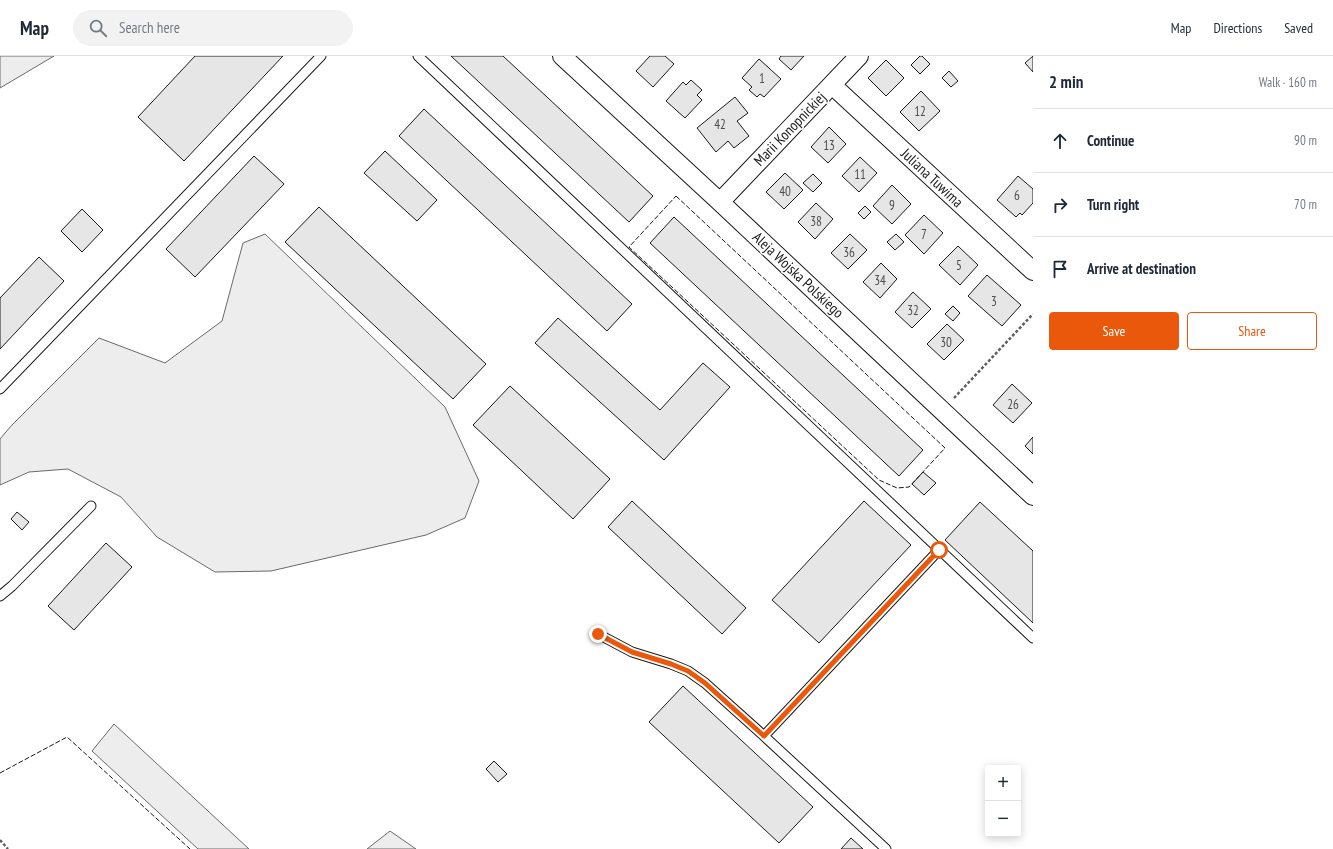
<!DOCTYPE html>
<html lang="en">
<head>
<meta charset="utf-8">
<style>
	:root { --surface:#fff; --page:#f2f2f3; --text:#1f2937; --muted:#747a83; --line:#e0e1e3; --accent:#ea580c }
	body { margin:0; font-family:"PT Sans Narrow",sans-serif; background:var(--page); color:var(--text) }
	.controls { position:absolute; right:12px; bottom:12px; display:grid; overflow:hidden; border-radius:4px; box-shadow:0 2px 10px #0003 }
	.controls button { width:36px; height:36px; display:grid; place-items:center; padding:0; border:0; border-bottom:1px solid var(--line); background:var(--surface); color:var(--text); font:20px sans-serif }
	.stop { position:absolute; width:12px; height:12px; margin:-9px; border:3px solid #ea580c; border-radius:50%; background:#fff }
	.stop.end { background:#ea580c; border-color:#fff; box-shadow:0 1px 4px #0008 }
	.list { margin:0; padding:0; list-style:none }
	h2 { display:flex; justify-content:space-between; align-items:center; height:52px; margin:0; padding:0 16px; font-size:17px }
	h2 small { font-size:13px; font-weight:400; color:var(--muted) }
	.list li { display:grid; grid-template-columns:26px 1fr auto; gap:12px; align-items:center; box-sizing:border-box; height:64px; padding:0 16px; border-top:1px solid var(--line) }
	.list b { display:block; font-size:15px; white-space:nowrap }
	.list em { font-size:13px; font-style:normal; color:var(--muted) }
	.actions { display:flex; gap:8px; padding:12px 16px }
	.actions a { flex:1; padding:9px 0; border:1px solid var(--accent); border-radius:4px; text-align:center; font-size:14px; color:var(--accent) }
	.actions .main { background:var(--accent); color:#fff }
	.icon { flex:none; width:22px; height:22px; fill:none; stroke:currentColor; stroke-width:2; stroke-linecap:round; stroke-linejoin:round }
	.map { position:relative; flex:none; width:1033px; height:793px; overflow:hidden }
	header { display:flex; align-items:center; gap:24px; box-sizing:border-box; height:56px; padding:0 20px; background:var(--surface); border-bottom:1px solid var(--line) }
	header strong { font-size:19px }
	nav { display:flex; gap:22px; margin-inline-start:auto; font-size:14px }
	.search { width:280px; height:36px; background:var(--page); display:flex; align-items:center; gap:10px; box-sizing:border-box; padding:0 14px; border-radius:22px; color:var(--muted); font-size:15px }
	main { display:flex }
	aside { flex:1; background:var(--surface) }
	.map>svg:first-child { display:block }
	.built { fill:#ededed; stroke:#6a6a6a }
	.building { fill:#e6e6e6; stroke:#1a1a1a }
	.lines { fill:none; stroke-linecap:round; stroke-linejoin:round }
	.service-casing { stroke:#1a1a1a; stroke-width:11 }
	.minor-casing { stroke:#1a1a1a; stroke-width:20 }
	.path { stroke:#5f5f5f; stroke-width:2.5; stroke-dasharray:3 2; stroke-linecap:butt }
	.service { stroke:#fff; stroke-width:9 }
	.minor { stroke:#fff; stroke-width:18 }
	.fence { stroke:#1a1a1a; stroke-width:1; stroke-dasharray:5 2; stroke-linecap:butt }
	.route { stroke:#ea580c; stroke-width:5 }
	.labels { text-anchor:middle; stroke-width:3; stroke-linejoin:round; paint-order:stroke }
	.number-label { font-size:13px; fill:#4d4d4d }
	.street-label { font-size:15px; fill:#1a1a1a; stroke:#fff }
</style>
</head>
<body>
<header>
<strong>Map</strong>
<div class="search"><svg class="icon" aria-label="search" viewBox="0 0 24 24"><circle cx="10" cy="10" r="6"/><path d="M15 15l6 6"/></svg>Search here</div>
<nav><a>Map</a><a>Directions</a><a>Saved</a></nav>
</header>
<main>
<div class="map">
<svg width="1033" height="793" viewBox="0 0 1033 793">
	<rect width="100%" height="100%" fill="#fff"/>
	<!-- built -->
	<path class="built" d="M 0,0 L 54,0 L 0,32 Z
		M 265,178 L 445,351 L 479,425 L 465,462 L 426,479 L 271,515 L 215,516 L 157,481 L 121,441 L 68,413 L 29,416 L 0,429 L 0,383 L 11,370 L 99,282 L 165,307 L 222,265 L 243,187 Z
		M 114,668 L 249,793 L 198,793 L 92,695 Z
		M 390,775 L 416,793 L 367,793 Z"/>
	<!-- building -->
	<path class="building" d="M 195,0 L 283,0 L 184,105 L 138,61 Z
		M 451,0 L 503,0 L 653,140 L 629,166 Z
		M 650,0 L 665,0 L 674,8 L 653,31 L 636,15 Z
		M 781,0 L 804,0 L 791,14 L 779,3 Z
		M 920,0 L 922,0 L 930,8 L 920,18 L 911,9 Z
		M 1033,0 L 1033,16 L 1025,7 Z
		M 759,3 L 781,23 L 764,41 L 760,38 L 757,41 L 749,34 L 752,31 L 742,22 Z
		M 886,4 L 904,22 L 886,40 L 868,22 Z
		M 949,15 L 958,25 L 951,31 L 942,22 Z
		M 691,24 L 702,34 L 697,39 L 702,44 L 685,62 L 666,45 L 683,26 L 686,29 Z
		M 921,35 L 940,55 L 919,75 L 900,56 Z
		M 735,41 L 748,57 L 737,65 L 749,80 L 734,92 L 728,85 L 716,96 L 697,72 Z
		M 424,53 L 632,248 L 607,275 L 399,80 Z
		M 829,71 L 846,88 L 828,107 L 811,91 Z
		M 385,95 L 437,144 L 417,165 L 364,117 Z
		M 254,100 L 284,128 L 195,221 L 166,193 Z
		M 860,101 L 877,117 L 859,136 L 842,120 Z
		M 785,117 L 803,134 L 784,153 L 766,136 Z
		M 813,118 L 822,127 L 813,136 L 803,127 Z
		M 1018,120 L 1033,133 L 1033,147 L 1022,159 L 1020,157 L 1016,161 L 997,144 Z
		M 892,129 L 911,148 L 892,168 L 873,150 Z
		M 816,147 L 833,163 L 815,183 L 798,166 Z
		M 865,150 L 871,156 L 864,163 L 858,157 Z
		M 319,151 L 486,308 L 453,343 L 285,186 Z
		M 82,153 L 103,174 L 82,196 L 61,175 Z
		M 924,159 L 943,177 L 924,198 L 905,179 Z
		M 674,161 L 923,394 L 899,420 L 650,187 Z
		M 850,178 L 867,194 L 848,213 L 831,197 Z
		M 896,178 L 904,186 L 895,194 L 887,186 Z
		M 958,190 L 978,209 L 960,229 L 939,209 Z
		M 39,201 L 64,225 L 0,293 L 0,242 Z
		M 881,207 L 897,223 L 880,242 L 863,226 Z
		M 987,219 L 1021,249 L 1002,270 L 968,240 Z
		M 913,236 L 931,253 L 912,272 L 895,256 Z
		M 953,250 L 960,257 L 953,265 L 945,258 Z
		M 558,262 L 660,354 L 703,307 L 730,331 L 664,404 L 535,287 Z
		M 947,268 L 964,284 L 944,304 L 927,288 Z
		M 1012,328 L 1032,347 L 1013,367 L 993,349 Z
		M 510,330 L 610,423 L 573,463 L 473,369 Z
		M 1033,381 L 1033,398 L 1025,390 Z
		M 923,416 L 936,427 L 924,439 L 912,428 Z
		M 632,445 L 746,552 L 722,578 L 608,471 Z
		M 864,445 L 911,489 L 819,587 L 772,544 Z
		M 980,446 L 1033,495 L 1033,567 L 945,484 Z
		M 17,456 L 29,466 L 22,474 L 11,463 Z
		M 106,487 L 132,511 L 74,574 L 48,550 Z
		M 683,630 L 813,751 L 779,787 L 649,666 Z
		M 494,705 L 507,718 L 498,726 L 486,713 Z
		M 851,782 L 863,793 L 841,793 Z"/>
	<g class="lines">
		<defs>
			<path id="service" d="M 418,0 L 1033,582
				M 0,333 L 321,0
				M 0,540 L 12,530 L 91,450
				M 598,578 L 632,596 L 671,608 L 688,615 L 705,627 L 764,680 L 886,793
				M 764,680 L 939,494"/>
			<path id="minor" d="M 562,0 L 720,146 L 1033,440
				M 832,29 L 1033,215
				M 720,146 L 859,0"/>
		</defs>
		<!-- service casing -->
		<use href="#service" class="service-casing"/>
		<!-- minor casing -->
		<use href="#minor" class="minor-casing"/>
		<!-- path -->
		<path class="path" d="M 954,342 L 1033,258
			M 0,784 L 8,793"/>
		<!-- service -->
		<use href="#service" class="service"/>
		<!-- minor -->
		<use href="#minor" class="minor"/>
		<!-- fence -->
		<path class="fence" d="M 676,140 L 945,392 L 909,431 L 897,432 L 879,424 L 629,191 Z
			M 0,717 L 67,681 L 190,793"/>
	</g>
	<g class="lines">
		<!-- route -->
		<path class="route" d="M 598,578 L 632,596 L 671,608 L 688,615 L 705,627 L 764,680 L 939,494"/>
	</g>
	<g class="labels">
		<!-- number labels -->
		<g class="number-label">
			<text x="762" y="27">1</text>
			<text x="920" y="60">12</text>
			<text x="720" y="73">42</text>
			<text x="829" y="94">13</text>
			<text x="860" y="123">11</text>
			<text x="785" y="140">40</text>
			<text x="1017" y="144">6</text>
			<text x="892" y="154">9</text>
			<text x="816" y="170">38</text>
			<text x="924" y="183">7</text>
			<text x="849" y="201">36</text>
			<text x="959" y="214">5</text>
			<text x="880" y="229">34</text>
			<text x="994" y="250">3</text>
			<text x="913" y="259">32</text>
			<text x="946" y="291">30</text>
			<text x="1013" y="353">26</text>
		</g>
		<!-- street labels -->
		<g class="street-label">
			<text transform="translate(790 73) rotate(-46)" y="5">Marii Konopnickiej</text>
			<text transform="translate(932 122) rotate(43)" y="5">Juliana Tuwima</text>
			<text transform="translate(798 219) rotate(43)" y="5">Aleja Wojska Polskiego</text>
		</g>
	</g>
</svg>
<div class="controls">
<button>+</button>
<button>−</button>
</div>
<div class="stop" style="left:939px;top:494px"></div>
<div class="stop end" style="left:598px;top:578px"></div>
</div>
<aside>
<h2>2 min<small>Walk · 160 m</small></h2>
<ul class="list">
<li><svg class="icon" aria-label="ahead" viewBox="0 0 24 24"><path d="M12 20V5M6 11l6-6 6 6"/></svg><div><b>Continue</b></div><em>90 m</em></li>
<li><svg class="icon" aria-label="right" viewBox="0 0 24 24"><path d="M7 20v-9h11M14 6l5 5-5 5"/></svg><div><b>Turn right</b></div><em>70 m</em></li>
<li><svg class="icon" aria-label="arrive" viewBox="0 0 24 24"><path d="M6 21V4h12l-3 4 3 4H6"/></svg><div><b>Arrive at destination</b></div></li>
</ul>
<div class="actions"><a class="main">Save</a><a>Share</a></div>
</aside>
</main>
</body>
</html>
